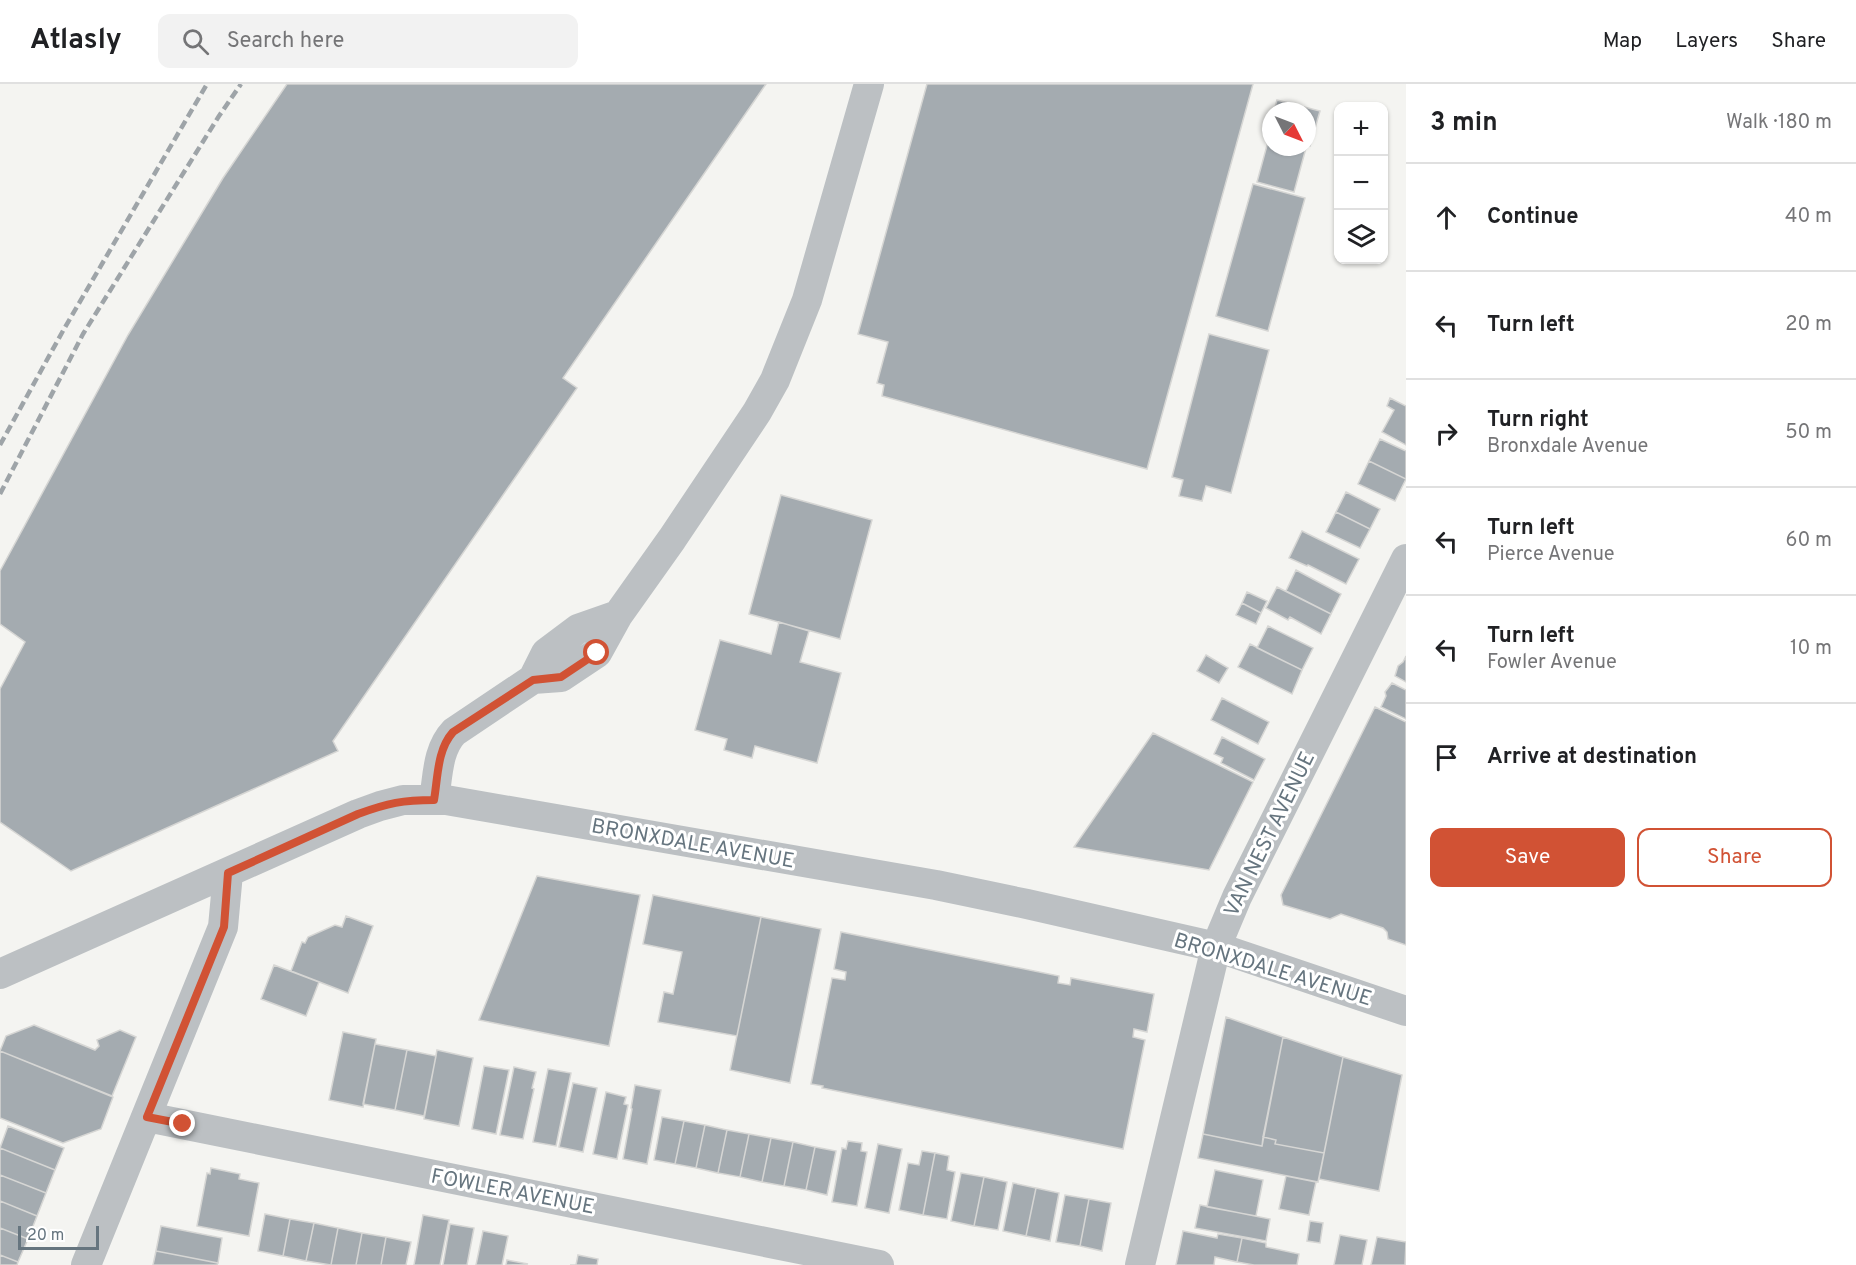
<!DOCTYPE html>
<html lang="en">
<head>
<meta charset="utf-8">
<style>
	:root { --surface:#fff; --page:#f2f2f2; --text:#202124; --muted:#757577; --line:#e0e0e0; --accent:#d15234 }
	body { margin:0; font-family:Overpass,sans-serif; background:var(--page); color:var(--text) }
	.controls { position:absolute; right:18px; top:18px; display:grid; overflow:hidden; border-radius:12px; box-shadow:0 2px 4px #0004 }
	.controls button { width:54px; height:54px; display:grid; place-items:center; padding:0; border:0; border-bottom:2px solid var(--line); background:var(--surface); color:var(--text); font:30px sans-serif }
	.compass { position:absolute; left:1262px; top:18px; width:54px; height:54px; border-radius:50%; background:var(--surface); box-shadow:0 2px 4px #0004; rotate:132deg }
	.scale { position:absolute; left:18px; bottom:15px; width:81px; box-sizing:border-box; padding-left:6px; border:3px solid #66757f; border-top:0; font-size:16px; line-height:21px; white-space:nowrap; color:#66757f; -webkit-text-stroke:4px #fff; paint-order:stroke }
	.stop { position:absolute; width:18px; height:18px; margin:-14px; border:4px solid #d15234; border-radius:50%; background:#fff }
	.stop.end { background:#d15234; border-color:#fff; box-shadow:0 2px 6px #0008 }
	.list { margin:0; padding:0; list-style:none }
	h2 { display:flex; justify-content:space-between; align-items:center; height:78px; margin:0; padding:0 24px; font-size:26px }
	h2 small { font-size:20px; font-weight:400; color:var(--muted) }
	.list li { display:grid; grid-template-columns:39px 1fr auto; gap:18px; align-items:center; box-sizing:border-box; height:108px; padding:0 24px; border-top:2px solid var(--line) }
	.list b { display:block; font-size:22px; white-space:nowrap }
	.list p { margin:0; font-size:20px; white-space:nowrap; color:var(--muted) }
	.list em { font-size:20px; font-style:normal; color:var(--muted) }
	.actions { display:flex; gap:12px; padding:18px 24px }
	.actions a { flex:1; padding:14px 0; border:2px solid var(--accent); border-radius:12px; text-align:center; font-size:21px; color:var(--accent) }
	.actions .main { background:var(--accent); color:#fff }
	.icon { flex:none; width:33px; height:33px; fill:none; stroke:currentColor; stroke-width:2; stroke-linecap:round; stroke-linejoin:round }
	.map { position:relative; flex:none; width:1406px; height:1181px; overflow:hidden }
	header { display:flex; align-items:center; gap:36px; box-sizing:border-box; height:84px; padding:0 30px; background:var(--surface); border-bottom:2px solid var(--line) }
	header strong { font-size:28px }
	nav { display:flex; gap:33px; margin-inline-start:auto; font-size:21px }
	.search { width:420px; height:54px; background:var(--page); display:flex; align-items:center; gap:15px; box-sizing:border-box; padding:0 21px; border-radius:12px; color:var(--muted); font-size:22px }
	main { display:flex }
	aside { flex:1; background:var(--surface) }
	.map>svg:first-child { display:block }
	.building { fill:#a4abb0; stroke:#d6d6d4; stroke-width:1.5 }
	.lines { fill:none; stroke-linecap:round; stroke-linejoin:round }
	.minor { stroke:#bcc0c3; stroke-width:30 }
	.rail { stroke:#9ea4a8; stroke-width:4.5; stroke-dasharray:9 4.5; stroke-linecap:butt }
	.route { stroke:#d15234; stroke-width:8 }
	.labels { text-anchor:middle; stroke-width:6; stroke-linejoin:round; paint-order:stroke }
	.street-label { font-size:21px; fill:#66757f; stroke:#fff }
</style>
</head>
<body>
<header>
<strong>Atlasly</strong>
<div class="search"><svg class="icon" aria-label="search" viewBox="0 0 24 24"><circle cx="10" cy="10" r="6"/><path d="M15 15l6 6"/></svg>Search here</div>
<nav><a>Map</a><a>Layers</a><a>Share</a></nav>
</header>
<main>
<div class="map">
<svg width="1406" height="1181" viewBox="0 0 1406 1181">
	<rect width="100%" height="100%" fill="#f4f4f1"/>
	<!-- building -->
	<path class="building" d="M 287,0 L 766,0 L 563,294 L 577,304 L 333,657 L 338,667 L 71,787 L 0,738 L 0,605 L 25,558 L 0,540 L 0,487 L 128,251 L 223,94 Z
		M 927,0 L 1253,0 L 1147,385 L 882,312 L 884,301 L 877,299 L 888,258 L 858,250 Z
		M 1277,16 L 1320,27 L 1310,62 L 1307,61 L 1307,27 L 1274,27 Z
		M 1269,54 L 1271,55 L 1271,63 L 1306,64 L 1294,108 L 1257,98 Z
		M 1253,100 L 1305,114 L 1268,247 L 1216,232 Z
		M 1209,250 L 1269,266 L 1231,409 L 1206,402 L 1202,417 L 1179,412 L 1183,396 L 1172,393 Z
		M 1390,314 L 1406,322 L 1406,361 L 1382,348 L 1394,326 L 1387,322 Z
		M 1380,355 L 1406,367 L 1406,395 L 1369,377 Z
		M 1369,377 L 1406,395 L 1395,417 L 1358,400 Z
		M 1346,408 L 1380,425 L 1370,445 L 1336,428 Z
		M 781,411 L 872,436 L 840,555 L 749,530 Z
		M 1336,428 L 1370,445 L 1360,464 L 1326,448 Z
		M 1302,447 L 1359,475 L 1346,500 L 1308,481 L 1307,482 L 1289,474 Z
		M 1296,486 L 1341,510 L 1331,530 L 1286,507 Z
		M 1277,503 L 1331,530 L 1321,550 L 1290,533 L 1288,536 L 1266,524 Z
		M 1247,508 L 1267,517 L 1261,529 L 1242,519 Z
		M 1242,519 L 1261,529 L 1256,540 L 1236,531 Z
		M 779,538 L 809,547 L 800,578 L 841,589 L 817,679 L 755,662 L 752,674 L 724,666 L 727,655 L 695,646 L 720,556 L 771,570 Z
		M 1268,542 L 1313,564 L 1302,586 L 1257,564 Z
		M 1250,560 L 1302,586 L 1292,610 L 1238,583 Z
		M 1206,571 L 1228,584 L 1219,599 L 1197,587 Z
		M 1406,572 L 1406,598 L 1395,592 L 1398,582 L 1403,578 Z
		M 1392,599 L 1406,606 L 1406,635 L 1381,623 L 1386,612 L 1385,608 Z
		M 1222,614 L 1269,638 L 1258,660 L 1211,636 Z
		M 1375,623 L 1406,638 L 1406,861 L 1388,855 L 1387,848 L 1383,844 L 1341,830 L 1330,835 L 1283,821 L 1281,811 Z
		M 1153,649 L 1253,698 L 1209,786 L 1074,763 Z
		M 1222,653 L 1265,675 L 1254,696 L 1221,679 L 1223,674 L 1214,670 Z
		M 537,792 L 640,811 L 609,962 L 479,936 Z
		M 653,811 L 761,833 L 737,952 L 658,938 L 664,908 L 673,910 L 682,868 L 643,860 Z
		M 346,832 L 373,842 L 348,909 L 291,887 L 302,858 L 305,859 L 308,853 L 335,841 L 342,843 Z
		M 761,833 L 821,845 L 790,999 L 730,986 Z
		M 841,848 L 1059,892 L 1058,899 L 1070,901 L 1071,894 L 1154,910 L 1147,948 L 1134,945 L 1133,953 L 1145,956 L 1123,1065 L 822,1004 L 823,1002 L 811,1000 L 832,894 L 845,896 L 846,888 L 834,885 Z
		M 274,881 L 319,898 L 306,932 L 261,915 Z
		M 1226,933 L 1283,953 L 1262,1062 L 1203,1050 Z
		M 34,941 L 95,966 L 99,962 L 97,956 L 120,946 L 136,953 L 112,1012 L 0,967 L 6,952 Z
		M 343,948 L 376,955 L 363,1023 L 329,1016 Z
		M 1283,953 L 1343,973 L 1324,1069 L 1275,1060 L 1276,1056 L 1263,1053 Z
		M 375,960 L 407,966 L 395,1026 L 363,1020 Z
		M 407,966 L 436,972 L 424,1032 L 395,1026 Z
		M 437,966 L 473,974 L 459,1042 L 424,1035 Z
		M 0,967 L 113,1013 L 101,1045 L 63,1059 L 0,1034 Z
		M 1343,973 L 1402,991 L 1379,1107 L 1319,1095 Z
		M 484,982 L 509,986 L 496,1050 L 472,1045 Z
		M 514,983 L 536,988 L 532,1004 L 534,1005 L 523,1055 L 500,1051 Z
		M 548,985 L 571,989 L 556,1062 L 533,1058 Z
		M 573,999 L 597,1004 L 583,1068 L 559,1063 Z
		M 635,1001 L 661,1006 L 647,1080 L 623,1075 L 632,1025 L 631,1024 Z
		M 606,1008 L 626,1013 L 624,1020 L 628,1021 L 617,1075 L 593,1070 Z
		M 662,1033 L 684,1037 L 675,1080 L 654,1076 Z
		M 684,1037 L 705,1041 L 696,1084 L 675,1080 Z
		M 705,1041 L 727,1046 L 718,1089 L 696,1084 Z
		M 8,1042 L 64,1064 L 55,1086 L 0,1064 Z
		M 727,1046 L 749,1050 L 740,1093 L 718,1089 Z
		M 749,1050 L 771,1054 L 762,1098 L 740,1093 Z
		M 1203,1050 L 1262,1062 L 1263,1053 L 1276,1056 L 1275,1060 L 1324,1069 L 1318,1098 L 1198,1074 Z
		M 771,1054 L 793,1058 L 784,1102 L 762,1098 Z
		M 848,1057 L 862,1059 L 861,1067 L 867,1068 L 857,1122 L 832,1118 L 842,1064 L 846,1065 Z
		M 793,1058 L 815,1063 L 806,1106 L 784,1102 Z
		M 878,1060 L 902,1065 L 889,1129 L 865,1124 Z
		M 815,1063 L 836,1067 L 827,1111 L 806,1106 Z
		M 0,1064 L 55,1086 L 46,1109 L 0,1091 Z
		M 922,1067 L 935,1069 L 923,1131 L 899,1126 L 908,1079 L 919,1081 Z
		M 935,1069 L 949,1072 L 947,1086 L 955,1088 L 947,1135 L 923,1131 Z
		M 211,1084 L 240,1090 L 239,1095 L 259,1099 L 249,1152 L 197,1142 L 207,1089 L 210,1090 Z
		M 1215,1086 L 1263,1096 L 1256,1132 L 1207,1123 Z
		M 961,1089 L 984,1093 L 974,1142 L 951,1137 Z
		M 0,1091 L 46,1109 L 37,1132 L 0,1117 Z
		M 1286,1092 L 1316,1098 L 1309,1131 L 1279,1125 Z
		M 984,1093 L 1007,1098 L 998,1146 L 974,1142 Z
		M 1013,1099 L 1036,1104 L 1026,1152 L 1003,1147 Z
		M 1036,1104 L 1059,1109 L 1050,1157 L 1026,1152 Z
		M 1065,1111 L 1089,1115 L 1080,1162 L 1056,1158 Z
		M 1089,1115 L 1111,1119 L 1102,1167 L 1080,1162 Z
		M 0,1117 L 37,1132 L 28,1155 L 0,1144 Z
		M 1200,1121 L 1270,1135 L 1266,1157 L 1195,1144 Z
		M 265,1130 L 290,1135 L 283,1172 L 258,1167 Z
		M 423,1131 L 449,1136 L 440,1181 L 414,1181 Z
		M 290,1135 L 314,1139 L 306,1177 L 283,1172 Z
		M 1310,1137 L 1323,1139 L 1320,1159 L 1307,1157 Z
		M 314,1139 L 338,1144 L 331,1181 L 306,1177 Z
		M 450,1140 L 474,1144 L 467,1181 L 443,1181 Z
		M 161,1142 L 222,1154 L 218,1179 L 156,1167 Z
		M 0,1144 L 28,1155 L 18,1178 L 0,1171 Z
		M 338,1144 L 362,1149 L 356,1181 L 331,1181 Z
		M 483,1147 L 508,1152 L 502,1181 L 476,1181 Z
		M 1183,1147 L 1217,1154 L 1218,1150 L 1242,1154 L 1237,1178 L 1215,1173 L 1214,1181 L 1176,1181 Z
		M 362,1149 L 386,1153 L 381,1181 L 356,1181 Z
		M 1340,1151 L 1367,1156 L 1362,1181 L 1334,1181 Z
		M 386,1153 L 411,1158 L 406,1181 L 381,1181 Z
		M 1377,1153 L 1406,1158 L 1405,1181 L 1371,1181 Z
		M 1242,1154 L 1266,1159 L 1266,1163 L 1299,1170 L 1297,1181 L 1254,1181 L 1237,1178 Z
		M 156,1167 L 218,1179 L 217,1181 L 153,1181 Z
		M 0,1171 L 18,1178 L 17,1181 L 0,1181 Z
		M 578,1171 L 598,1175 L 597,1181 L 570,1181 L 576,1181 Z
		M 507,1176 L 528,1180 L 506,1181 Z"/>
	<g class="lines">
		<!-- minor -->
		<path class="minor" d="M 533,595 L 546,569 L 578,545 L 618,531
			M 434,716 C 438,692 437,666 454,648 L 533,595 L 561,593 L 597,569 L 618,531 L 672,455 L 757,328 L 775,296 L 807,216 L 869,0
			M 0,890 L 358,730 L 380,722 L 403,716 L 446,716 L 936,801 L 1027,820 L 1216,863 L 1406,927
			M 147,1033 L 879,1181
			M 86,1181 L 223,843 L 228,789
			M 1140,1181 L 1216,863 L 1237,813 L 1406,475"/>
		<!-- rail -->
		<path class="rail" d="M 0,361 L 64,245 L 207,0
			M 0,410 L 83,250 L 219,32 L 241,0"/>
	</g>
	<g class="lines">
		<!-- route -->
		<path class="route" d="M 183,1040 L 147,1033 L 224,843 L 228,789 L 358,730 C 388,719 403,716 434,716 C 438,693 437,666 453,648 L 533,596 L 561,593 L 597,569"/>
	</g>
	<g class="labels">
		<!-- street labels -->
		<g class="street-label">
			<text transform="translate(1269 750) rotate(-64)" y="7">VAN NEST AVENUE</text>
			<text transform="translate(693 759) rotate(10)" y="7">BRONXDALE AVENUE</text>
			<text transform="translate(1273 885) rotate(17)" y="7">BRONXDALE AVENUE</text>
			<text transform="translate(513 1107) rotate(11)" y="7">FOWLER AVENUE</text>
		</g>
	</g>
</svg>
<div class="controls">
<button>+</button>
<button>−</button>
<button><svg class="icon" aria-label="layers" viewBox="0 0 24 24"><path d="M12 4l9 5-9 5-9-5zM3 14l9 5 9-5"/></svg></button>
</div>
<svg class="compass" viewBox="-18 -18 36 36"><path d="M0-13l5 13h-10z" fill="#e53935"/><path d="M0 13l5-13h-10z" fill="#757577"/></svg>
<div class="scale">20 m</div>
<div class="stop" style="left:597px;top:569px"></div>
<div class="stop end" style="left:183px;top:1040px"></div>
</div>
<aside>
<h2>3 min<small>Walk · 180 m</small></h2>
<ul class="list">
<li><svg class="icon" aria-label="ahead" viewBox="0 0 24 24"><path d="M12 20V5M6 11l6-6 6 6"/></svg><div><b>Continue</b></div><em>40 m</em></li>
<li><svg class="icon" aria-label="left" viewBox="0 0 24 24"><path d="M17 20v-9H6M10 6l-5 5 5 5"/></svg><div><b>Turn left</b></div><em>20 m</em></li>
<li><svg class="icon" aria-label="right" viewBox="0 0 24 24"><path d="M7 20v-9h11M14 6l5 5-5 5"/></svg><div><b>Turn right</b><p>Bronxdale Avenue</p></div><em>50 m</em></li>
<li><svg class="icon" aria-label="left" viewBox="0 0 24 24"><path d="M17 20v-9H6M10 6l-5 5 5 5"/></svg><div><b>Turn left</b><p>Pierce Avenue</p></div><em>60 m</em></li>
<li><svg class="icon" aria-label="left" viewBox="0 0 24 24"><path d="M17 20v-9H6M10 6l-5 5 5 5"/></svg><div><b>Turn left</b><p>Fowler Avenue</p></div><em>10 m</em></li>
<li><svg class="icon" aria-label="arrive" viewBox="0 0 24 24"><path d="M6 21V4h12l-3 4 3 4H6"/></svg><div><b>Arrive at destination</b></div></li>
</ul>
<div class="actions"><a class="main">Save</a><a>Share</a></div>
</aside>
</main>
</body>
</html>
